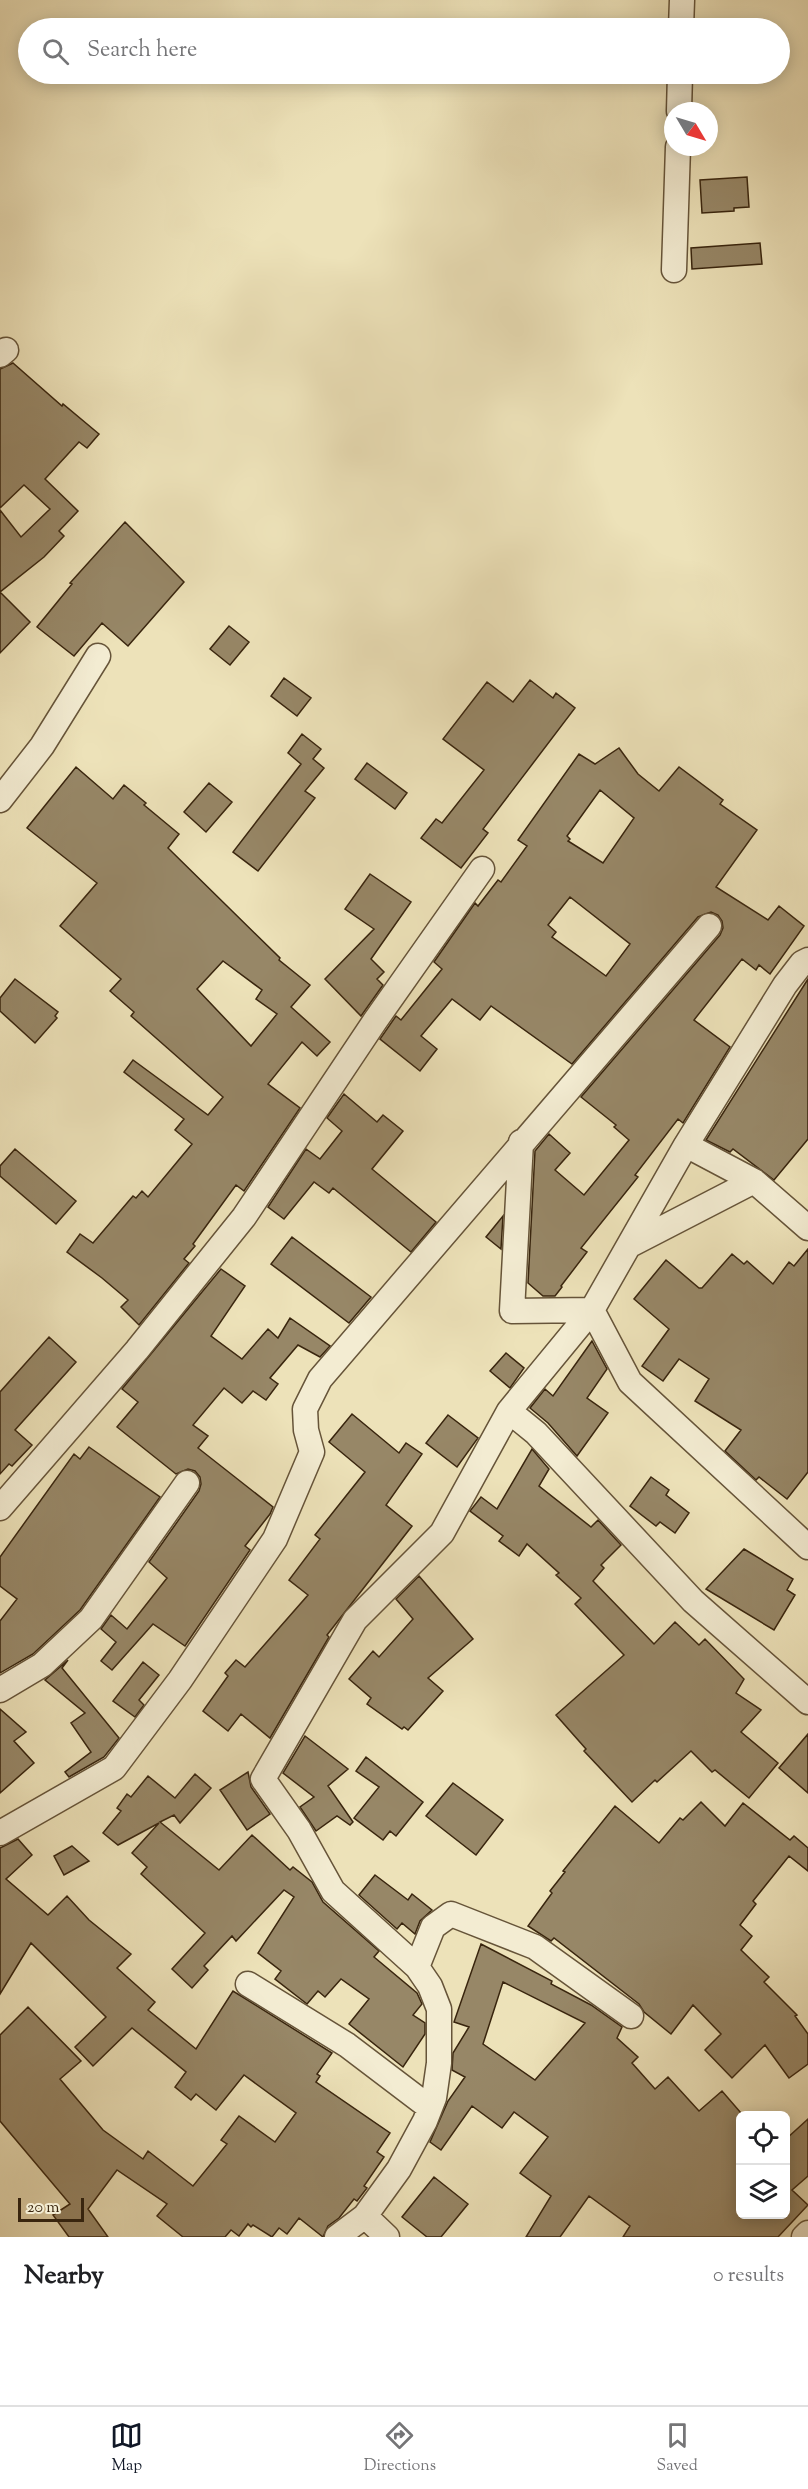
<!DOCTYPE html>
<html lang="en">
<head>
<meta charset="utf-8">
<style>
	:root { --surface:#fff; --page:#f6f6f6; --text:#202124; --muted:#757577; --line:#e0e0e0; --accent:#111827 }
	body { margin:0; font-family:"Sorts Mill Goudy",serif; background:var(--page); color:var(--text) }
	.controls { position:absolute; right:18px; bottom:18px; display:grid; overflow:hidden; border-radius:9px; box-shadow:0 3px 15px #0003 }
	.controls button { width:54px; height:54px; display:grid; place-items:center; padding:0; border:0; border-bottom:2px solid var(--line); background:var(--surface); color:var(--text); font:30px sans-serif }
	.compass { position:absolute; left:664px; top:102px; width:54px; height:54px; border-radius:50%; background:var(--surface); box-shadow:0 3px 15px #0003; rotate:128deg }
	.scale { position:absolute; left:18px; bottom:15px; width:66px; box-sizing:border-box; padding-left:6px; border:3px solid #39250e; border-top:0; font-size:16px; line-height:21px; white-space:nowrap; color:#39250e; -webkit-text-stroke:4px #f3ecd2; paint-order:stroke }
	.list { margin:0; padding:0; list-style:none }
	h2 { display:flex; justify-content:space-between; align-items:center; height:78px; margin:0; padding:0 24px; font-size:26px }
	h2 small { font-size:20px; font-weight:400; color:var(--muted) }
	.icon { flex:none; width:33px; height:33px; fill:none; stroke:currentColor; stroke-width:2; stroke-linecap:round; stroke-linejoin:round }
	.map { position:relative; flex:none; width:808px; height:2237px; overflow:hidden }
	.search { position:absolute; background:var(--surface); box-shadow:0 3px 15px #0003; left:18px; right:18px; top:18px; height:66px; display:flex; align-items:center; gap:15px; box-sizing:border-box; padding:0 21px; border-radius:33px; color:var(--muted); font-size:22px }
	.sheet { height:168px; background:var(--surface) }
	nav { display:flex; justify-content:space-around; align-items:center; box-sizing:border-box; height:84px; border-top:2px solid var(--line); background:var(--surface); font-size:16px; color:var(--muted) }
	nav a { display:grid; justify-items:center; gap:3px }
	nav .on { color:var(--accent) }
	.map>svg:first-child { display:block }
	.building { fill:#978767; stroke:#39250e; stroke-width:1.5; fill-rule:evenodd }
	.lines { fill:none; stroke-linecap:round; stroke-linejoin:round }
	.street-casing { stroke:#665439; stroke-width:27 }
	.street { stroke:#f3ecd2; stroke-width:24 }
</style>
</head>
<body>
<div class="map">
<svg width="808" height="2237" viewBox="0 0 808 2237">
	<rect width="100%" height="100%" fill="#ede2b9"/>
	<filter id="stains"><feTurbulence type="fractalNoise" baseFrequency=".00333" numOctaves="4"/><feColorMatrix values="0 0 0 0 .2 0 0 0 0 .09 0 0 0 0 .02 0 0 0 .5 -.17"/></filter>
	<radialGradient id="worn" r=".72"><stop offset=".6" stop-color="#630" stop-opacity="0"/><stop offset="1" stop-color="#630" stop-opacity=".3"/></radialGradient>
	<!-- building -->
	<path class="building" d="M 747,177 L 749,207 L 734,208 L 734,211 L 702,213 L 700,180 Z
		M 760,243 L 762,264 L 692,269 L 691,248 Z
		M 13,363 L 62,406 L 63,404 L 99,434 L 87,448 L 79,442 L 45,479 L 78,511 L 59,531 L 64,536 L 44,557 L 0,592 L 0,510 L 21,537 L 50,509 L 24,485 L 0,508 L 0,369 Z
		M 125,522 L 184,582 L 128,646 L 102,623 L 74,656 L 37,627 L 72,584 L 70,583 Z
		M 0,592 L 30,622 L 0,653 Z
		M 229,626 L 249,642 L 230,665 L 210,649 Z
		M 284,678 L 311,698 L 297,716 L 271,696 Z
		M 530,680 L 553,698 L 556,693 L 575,708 L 483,829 L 488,833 L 461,868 L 421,838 L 436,819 L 442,823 L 484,770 L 443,739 L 487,682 L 513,702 Z
		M 302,734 L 321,749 L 313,759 L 324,768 L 305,791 L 315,798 L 258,871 L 233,852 L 301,764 L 288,753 Z
		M 619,748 L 638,774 L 659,791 L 679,767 L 723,800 L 720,804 L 757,830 L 716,887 L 768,920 L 779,906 L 804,926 L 770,974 L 759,965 L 756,970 L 742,959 L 694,1020 L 730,1047 L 683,1123 L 678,1119 L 635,1175 L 638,1177 L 581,1248 L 587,1252 L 561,1286 L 562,1287 L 555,1296 L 543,1296 L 528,1283 L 535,1151 L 549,1134 L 570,1153 L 555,1170 L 584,1195 L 629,1140 L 614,1127 L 616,1125 L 581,1097 L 720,935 L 723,928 L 722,921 L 718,915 L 711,912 L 698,917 L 572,1064 L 491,1006 L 480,1020 L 452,999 L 421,1036 L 437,1049 L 420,1071 L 380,1039 L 396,1016 L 401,1020 L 442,969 L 434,962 L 475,903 L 478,906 L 498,880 L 501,882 L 527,846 L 518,840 L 579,754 L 595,764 ZM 600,790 L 634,818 L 603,863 L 568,841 L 570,839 L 567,836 ZM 570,897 L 630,944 L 606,976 L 552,937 L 556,932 L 548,925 Z
		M 367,763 L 407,793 L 395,809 L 355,779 Z
		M 76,767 L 113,799 L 124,785 L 146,803 L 144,805 L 179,834 L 168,848 L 280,958 L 279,960 L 310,985 L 291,1007 L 330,1042 L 317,1056 L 302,1042 L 268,1084 L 300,1108 L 244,1191 L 236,1185 L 193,1244 L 195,1246 L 184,1259 L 189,1263 L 139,1325 L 121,1307 L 128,1300 L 102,1278 L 67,1252 L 80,1234 L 93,1243 L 133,1196 L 136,1198 L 142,1191 L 148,1197 L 192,1144 L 175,1130 L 184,1119 L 124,1072 L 133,1060 L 208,1115 L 223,1097 L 131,1016 L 134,1012 L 110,991 L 121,979 L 60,926 L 97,883 L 27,828 ZM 223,961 L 262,990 L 256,999 L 277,1014 L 251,1046 L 197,989 Z
		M 209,783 L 232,802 L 206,832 L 184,812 Z
		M 370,874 L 411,902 L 371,959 L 384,972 L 377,979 L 383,985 L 361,1016 L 325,979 L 374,929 L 345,909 Z
		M 15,979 L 58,1012 L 55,1016 L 57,1018 L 35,1043 L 0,1011 L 0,998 Z
		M 808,979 L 808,1139 L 774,1180 L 733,1149 L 730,1152 L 706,1140 Z
		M 344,1094 L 377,1122 L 383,1115 L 403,1131 L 372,1169 L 436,1222 L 411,1252 L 333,1188 L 329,1193 L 314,1182 L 284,1219 L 268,1207 L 306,1149 L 320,1159 L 342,1131 L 327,1118 Z
		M 15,1149 L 76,1201 L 56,1224 L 0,1176 L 0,1166 Z
		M 503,1216 L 501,1249 L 486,1237 Z
		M 292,1237 L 371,1297 L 349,1323 L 271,1264 Z
		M 808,1249 L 808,1472 L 787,1499 L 759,1477 L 756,1480 L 725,1451 L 741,1430 L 695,1401 L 709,1379 L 679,1359 L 663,1381 L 642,1366 L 669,1329 L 634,1299 L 666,1260 L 699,1288 L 702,1288 L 732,1254 L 744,1264 L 747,1261 L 773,1284 L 789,1262 L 794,1266 Z
		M 221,1269 L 245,1286 L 211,1336 L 242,1359 L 268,1329 L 278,1338 L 290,1318 L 330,1346 L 320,1357 L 298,1345 L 270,1378 L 278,1384 L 266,1400 L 253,1391 L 242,1403 L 224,1388 L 193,1425 L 208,1436 L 198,1448 L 273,1507 L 270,1514 L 245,1546 L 250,1550 L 185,1646 L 153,1624 L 112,1670 L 101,1661 L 116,1642 L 101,1629 L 111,1615 L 127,1629 L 167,1578 L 149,1562 L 199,1491 L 201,1484 L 200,1477 L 195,1471 L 188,1469 L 176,1474 L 117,1427 L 138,1402 L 122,1389 Z
		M 49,1337 L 76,1362 L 15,1430 L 32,1445 L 12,1466 L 9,1464 L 0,1474 L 0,1392 Z
		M 592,1341 L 607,1369 L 587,1398 L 608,1413 L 577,1456 L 548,1423 L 530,1408 L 545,1389 L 553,1396 Z
		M 506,1353 L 524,1368 L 510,1388 L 490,1371 Z
		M 352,1414 L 399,1453 L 406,1443 L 422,1454 L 386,1505 L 412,1526 L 327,1635 L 329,1637 L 270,1738 L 241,1714 L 228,1731 L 203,1711 L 228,1676 L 225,1673 L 236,1660 L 245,1667 L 308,1595 L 289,1580 L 320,1539 L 315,1535 L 365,1472 L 329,1442 Z
		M 448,1415 L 478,1438 L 457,1467 L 426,1443 Z
		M 89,1447 L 160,1497 L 80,1610 L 33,1654 L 0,1673 L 0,1621 L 17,1599 L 0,1586 L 0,1557 L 74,1454 L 80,1459 Z
		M 532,1449 L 549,1469 L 539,1486 L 591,1527 L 598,1520 L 621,1545 L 601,1565 L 604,1568 L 593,1581 L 654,1644 L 675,1622 L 699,1645 L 705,1639 L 744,1679 L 736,1693 L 761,1710 L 741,1732 L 778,1763 L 749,1798 L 715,1770 L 712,1772 L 691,1751 L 657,1782 L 655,1780 L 632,1802 L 584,1751 L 586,1749 L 556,1715 L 624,1655 L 575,1604 L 581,1598 L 556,1575 L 559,1573 L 527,1544 L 519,1556 L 499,1541 L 503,1536 L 470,1511 L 481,1497 L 497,1509 Z
		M 651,1477 L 669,1490 L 666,1495 L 689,1513 L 675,1533 L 660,1522 L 656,1526 L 630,1506 Z
		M 744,1549 L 793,1579 L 787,1590 L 795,1595 L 774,1630 L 706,1589 Z
		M 419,1576 L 473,1639 L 428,1678 L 443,1691 L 408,1730 L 404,1727 L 402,1729 L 367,1704 L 371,1698 L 349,1679 L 373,1651 L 379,1657 L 413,1619 L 396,1599 Z
		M 68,1660 L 62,1668 L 119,1738 L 104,1757 L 69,1777 L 65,1772 L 91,1752 L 71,1723 L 85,1713 L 45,1680 Z
		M 143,1662 L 159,1675 L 139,1700 L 144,1705 L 135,1717 L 113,1701 Z
		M 0,1709 L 26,1732 L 14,1741 L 34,1763 L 0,1793 Z
		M 808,1734 L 808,1793 L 779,1768 Z
		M 305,1736 L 348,1769 L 328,1786 L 353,1822 L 350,1825 L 337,1816 L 316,1831 L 300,1807 L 314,1797 L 283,1773 Z
		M 366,1757 L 423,1802 L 396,1836 L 390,1831 L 383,1840 L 354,1818 L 379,1787 L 356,1771 Z
		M 248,1772 L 251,1787 L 270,1814 L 247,1830 L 220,1790 Z
		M 195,1774 L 211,1788 L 180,1823 L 174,1815 L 160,1822 L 219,1870 L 252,1835 L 290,1870 L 293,1867 L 312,1882 L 323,1902 L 379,1951 L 374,1957 L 417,1993 L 422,2004 L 413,2015 L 425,2023 L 425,2034 L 403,2067 L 349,2024 L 369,1999 L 341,1979 L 325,1997 L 318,1991 L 307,2004 L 275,1979 L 281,1971 L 258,1953 L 294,1897 L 284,1890 L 236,1941 L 232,1936 L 204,1966 L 208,1970 L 192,1988 L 172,1969 L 205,1933 L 141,1874 L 147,1867 L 132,1853 L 159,1823 L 118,1845 L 103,1833 L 121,1811 L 117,1808 L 127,1794 L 131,1797 L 148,1776 L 175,1798 Z
		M 453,1783 L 503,1820 L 476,1855 L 426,1816 Z
		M 701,1802 L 725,1826 L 743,1803 L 790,1840 L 794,1836 L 808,1848 L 808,1871 L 789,1856 L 753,1901 L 756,1904 L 740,1925 L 752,1936 L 741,1950 L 769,1977 L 764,1982 L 797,2015 L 795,2016 L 808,2034 L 808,2064 L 789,2078 L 765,2045 L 732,2078 L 705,2050 L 721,2034 L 693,2005 L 671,2034 L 644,2012 L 639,2004 L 554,1938 L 551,1941 L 528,1926 L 552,1893 L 550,1891 L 565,1872 L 563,1871 L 615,1806 L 659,1843 L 680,1818 L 683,1820 Z
		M 18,1839 L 32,1855 L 6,1879 L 48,1915 L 67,1896 L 89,1920 L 131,1954 L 117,1968 L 155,2002 L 148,2010 L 196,2049 L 233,1991 L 332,2053 L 317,2074 L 320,2076 L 316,2082 L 390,2133 L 377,2152 L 384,2157 L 364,2186 L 367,2188 L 357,2201 L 354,2199 L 339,2218 L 328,2226 L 323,2237 L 299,2218 L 287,2234 L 279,2228 L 272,2237 L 253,2225 L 251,2227 L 248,2224 L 239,2236 L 231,2230 L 225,2237 L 183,2237 L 157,2216 L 167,2204 L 117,2170 L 88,2209 L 108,2237 L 69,2237 L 53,2215 L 70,2204 L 0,2121 L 0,2035 L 28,2007 L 81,2061 L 60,2079 L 103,2130 L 143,2159 L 148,2151 L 193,2186 L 227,2144 L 221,2140 L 239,2116 L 275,2142 L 296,2113 L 244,2075 L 216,2110 L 196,2094 L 191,2100 L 175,2087 L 186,2072 L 132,2028 L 93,2066 L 75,2047 L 106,2017 L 31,1943 L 0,1994 L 0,1848 Z
		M 72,1846 L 89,1861 L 64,1875 L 54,1856 Z
		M 375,1875 L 408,1900 L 412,1894 L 432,1910 L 420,1921 L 415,1934 L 402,1923 L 397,1929 L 359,1895 Z
		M 481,1944 L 552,1981 L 551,1984 L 591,2005 L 622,2027 L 617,2038 L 638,2057 L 632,2063 L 655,2089 L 668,2077 L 699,2111 L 722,2091 L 741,2113 L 741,2214 L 786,2214 L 786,2139 L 808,2119 L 808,2176 L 792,2190 L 808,2205 L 778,2237 L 623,2237 L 630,2226 L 589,2196 L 560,2237 L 526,2237 L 551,2196 L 520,2173 L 548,2137 L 514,2112 L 502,2128 L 472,2106 L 441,2150 L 430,2142 L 448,2101 L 465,2077 L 452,2070 L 453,2053 L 469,2027 L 454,2022 ZM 503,1982 L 585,2023 L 535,2080 L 483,2044 Z
		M 434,2177 L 468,2204 L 441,2237 L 427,2237 L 402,2217 Z"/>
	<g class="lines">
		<defs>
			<path id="street" d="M 681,28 L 682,0
				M 679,111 L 680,74
				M 674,270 L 678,147
				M 0,355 L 6,350
				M 0,800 L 42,746 L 98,656
				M 521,1142 L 512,1311 L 592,1310 L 630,1382 L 808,1547
				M 686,1145 L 754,1181 L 808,1228
				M 630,1245 L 754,1181
				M 509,1411 L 536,1433 L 693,1601 L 808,1702
				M 0,1508 L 137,1350 L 244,1217 L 375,1021 L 482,869
				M 0,1690 L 42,1665 L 91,1619 L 187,1483
				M 0,1833 L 114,1768 L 180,1680 L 275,1539 L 312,1452 L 306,1430 L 305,1409 L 320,1379 L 709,926
				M 417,1967 L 433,1927 L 451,1914 L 535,1947 L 631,2016
				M 248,1984 L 347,2045 L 430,2108
				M 365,2216 L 387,2237
				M 337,2237 L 365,2216 L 399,2169 L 425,2121 L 434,2098 L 439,2063 L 439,2009 L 430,1986 L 417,1967 L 333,1891 L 299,1830 L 263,1779 L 355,1620 L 442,1533 L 509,1411 L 592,1310 L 686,1145 L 785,985 L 802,963 L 808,960
				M 804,2237 L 808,2233"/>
		</defs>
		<!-- street casing -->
		<use href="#street" class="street-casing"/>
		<!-- street -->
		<use href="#street" class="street"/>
	</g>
	<rect width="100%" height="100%" filter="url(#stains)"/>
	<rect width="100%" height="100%" fill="url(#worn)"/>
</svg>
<div class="controls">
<button><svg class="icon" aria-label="locate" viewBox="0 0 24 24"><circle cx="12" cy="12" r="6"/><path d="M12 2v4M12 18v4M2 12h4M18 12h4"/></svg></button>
<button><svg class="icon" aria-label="layers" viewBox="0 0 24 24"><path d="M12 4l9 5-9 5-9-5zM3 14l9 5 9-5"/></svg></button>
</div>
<svg class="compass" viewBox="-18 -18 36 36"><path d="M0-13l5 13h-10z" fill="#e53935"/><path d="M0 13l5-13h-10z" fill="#757577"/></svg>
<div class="scale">20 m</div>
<div class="search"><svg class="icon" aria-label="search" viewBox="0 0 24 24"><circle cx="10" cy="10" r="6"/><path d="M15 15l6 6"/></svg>Search here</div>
</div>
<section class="sheet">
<h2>Nearby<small>0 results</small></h2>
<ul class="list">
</ul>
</section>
<nav>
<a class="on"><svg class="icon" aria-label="map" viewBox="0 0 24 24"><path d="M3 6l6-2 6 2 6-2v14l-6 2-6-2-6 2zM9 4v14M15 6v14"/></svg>Map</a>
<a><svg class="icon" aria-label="directions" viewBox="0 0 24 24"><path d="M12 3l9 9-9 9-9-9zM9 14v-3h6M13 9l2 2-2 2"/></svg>Directions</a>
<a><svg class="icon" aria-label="saved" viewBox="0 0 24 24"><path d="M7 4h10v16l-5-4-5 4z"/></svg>Saved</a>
</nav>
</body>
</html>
